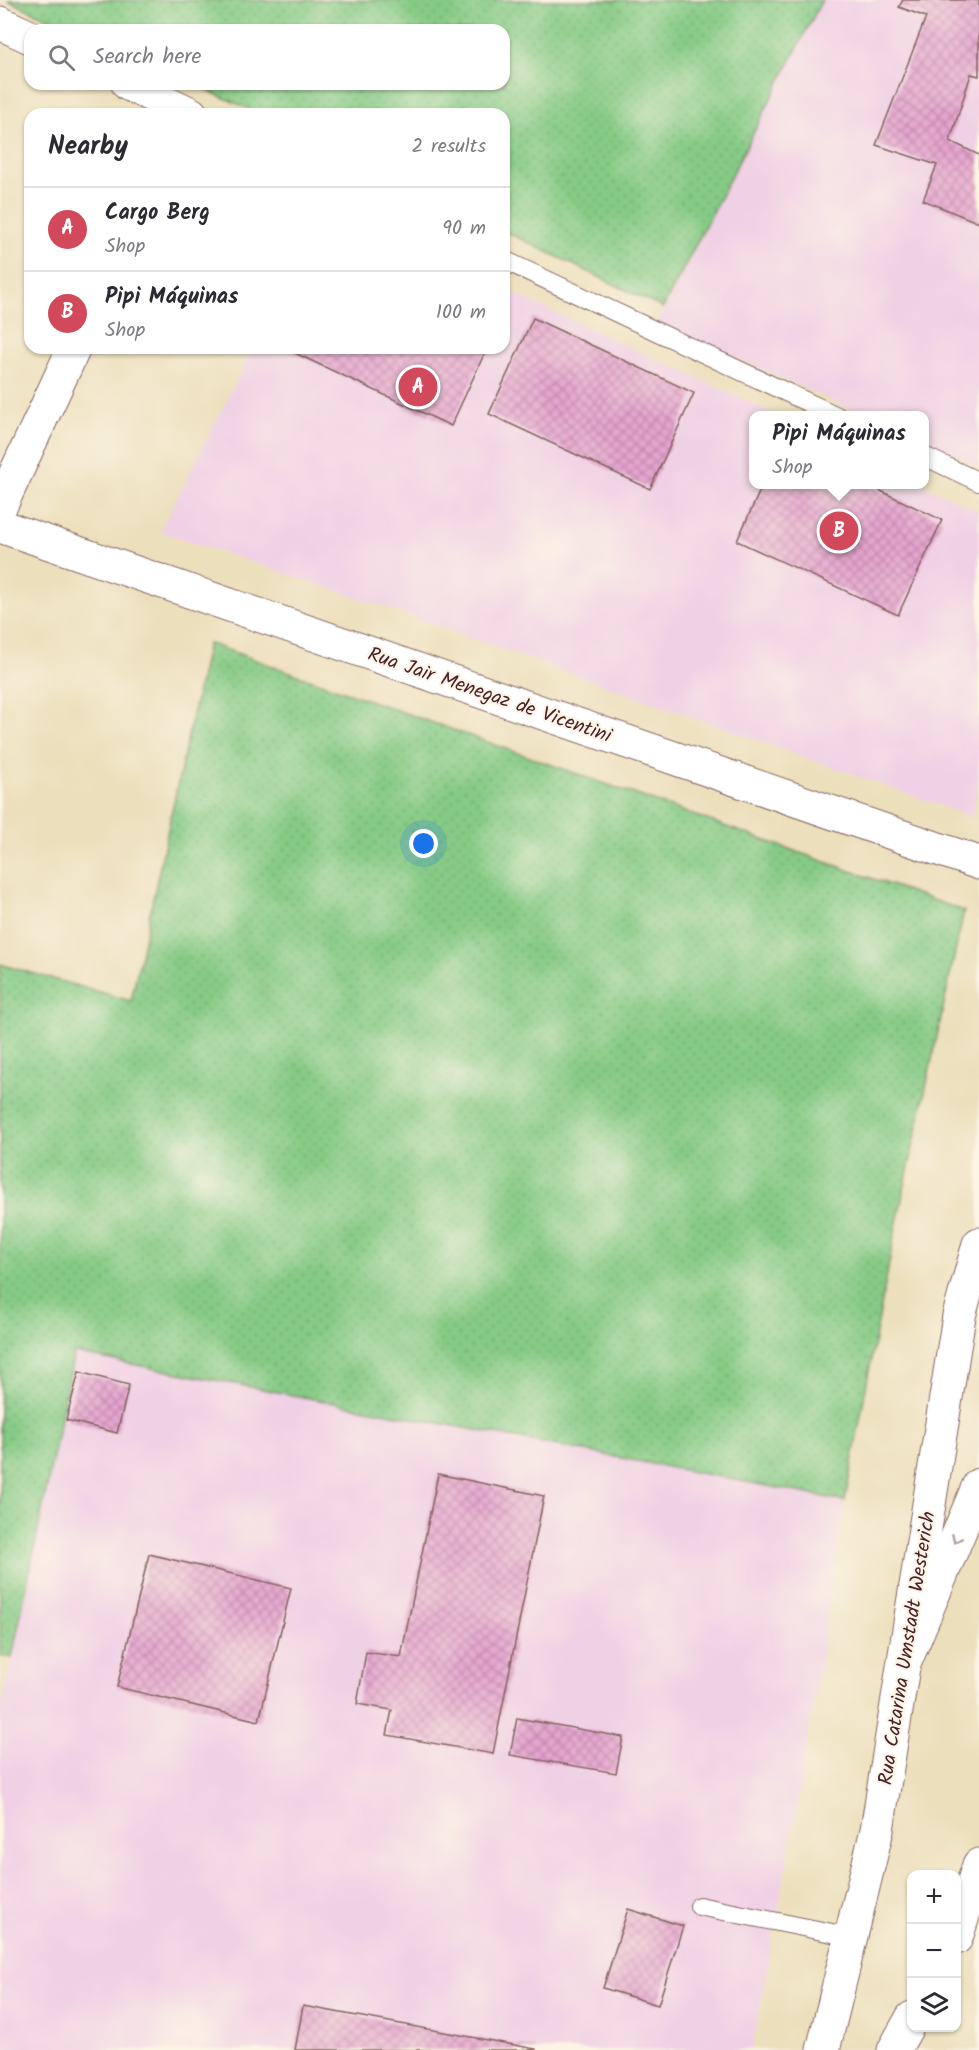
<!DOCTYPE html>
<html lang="en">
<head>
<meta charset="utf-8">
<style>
	:root { --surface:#fff; --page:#f2f2f3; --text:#2b2b33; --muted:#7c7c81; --line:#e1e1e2; --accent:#d1495b }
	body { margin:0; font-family:Kalam,sans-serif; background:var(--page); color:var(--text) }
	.controls { position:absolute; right:18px; bottom:18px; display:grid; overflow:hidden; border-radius:12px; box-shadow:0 2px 4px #0004 }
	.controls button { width:54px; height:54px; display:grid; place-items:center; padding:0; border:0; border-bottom:2px solid var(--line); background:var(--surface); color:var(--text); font:30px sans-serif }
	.you { position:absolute; left:424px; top:844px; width:21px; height:21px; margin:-15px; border:4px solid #fff; border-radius:50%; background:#1a73e8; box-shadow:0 0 0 9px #1a73e833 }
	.badge { display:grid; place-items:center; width:39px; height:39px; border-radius:50%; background:var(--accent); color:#fff; font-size:20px; font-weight:700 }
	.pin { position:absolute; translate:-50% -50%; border:3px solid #fff; box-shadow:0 2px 6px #0006 }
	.popup { position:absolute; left:749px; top:411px; width:180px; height:78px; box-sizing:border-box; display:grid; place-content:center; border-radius:12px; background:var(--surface); filter:drop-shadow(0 2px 4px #0005); font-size:20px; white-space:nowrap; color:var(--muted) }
	.popup b { font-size:22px; color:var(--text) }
	.popup::after { content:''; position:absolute; left:50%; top:100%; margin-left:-12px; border:12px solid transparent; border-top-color:var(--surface) }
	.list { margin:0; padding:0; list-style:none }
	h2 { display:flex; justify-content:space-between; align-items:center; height:78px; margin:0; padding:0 24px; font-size:26px }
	h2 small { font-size:20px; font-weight:400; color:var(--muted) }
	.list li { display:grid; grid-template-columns:39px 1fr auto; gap:18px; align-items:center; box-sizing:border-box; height:84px; padding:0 24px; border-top:2px solid var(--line) }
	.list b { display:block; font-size:22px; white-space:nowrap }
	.list p { margin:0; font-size:20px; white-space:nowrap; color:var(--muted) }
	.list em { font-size:20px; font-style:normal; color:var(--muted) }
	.icon { flex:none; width:33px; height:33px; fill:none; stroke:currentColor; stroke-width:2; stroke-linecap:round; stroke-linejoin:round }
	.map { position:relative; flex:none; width:979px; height:2050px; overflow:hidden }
	.search { position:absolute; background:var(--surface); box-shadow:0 2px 4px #0004; left:24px; top:24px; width:486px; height:66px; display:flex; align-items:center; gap:15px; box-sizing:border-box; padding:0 21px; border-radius:18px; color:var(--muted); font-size:22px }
	.panel { position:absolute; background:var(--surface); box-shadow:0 2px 4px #0004; left:24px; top:108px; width:486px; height:246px; border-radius:18px }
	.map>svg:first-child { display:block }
	.built { fill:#f0d0e5 }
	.grass { fill:url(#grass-dots); stroke:#687458; stroke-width:1.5 }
	.building { fill:url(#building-cross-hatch) }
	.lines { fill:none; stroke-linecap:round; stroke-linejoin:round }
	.lane-casing { stroke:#83625e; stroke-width:20 }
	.street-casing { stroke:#83625e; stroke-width:35 }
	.secondary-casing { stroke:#83625e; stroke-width:35 }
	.highway-casing { stroke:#83625e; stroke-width:35 }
	.lane { stroke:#fff; stroke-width:18 }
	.street { stroke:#fff; stroke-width:33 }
	.secondary { stroke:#fff; stroke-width:33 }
	.highway { stroke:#fff; stroke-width:33 }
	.oneway { stroke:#ae9aa0 }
	.labels { text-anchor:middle; stroke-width:4.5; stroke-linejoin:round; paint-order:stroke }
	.street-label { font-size:20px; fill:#4a1f2b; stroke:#fcf5e5 }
</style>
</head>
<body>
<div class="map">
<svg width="979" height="2050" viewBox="0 0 979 2050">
	<defs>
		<pattern id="grass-dots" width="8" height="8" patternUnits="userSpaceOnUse" patternTransform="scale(1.5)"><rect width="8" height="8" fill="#85ca85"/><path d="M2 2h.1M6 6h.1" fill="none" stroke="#74ad73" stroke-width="1.8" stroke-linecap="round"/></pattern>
		<pattern id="building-cross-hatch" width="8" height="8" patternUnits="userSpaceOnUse" patternTransform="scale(1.5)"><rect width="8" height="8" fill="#e6a5cf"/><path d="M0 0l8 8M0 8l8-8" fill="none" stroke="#bc86a8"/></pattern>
	</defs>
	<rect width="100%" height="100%" fill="#fcf5e5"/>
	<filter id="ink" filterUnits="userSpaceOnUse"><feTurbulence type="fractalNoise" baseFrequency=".0167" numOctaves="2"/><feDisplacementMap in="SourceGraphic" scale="12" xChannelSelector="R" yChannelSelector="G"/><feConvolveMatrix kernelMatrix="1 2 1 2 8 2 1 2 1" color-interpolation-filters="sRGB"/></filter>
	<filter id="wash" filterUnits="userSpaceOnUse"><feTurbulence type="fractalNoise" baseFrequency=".008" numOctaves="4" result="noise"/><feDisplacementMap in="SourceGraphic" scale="24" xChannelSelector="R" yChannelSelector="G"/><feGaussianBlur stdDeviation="1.35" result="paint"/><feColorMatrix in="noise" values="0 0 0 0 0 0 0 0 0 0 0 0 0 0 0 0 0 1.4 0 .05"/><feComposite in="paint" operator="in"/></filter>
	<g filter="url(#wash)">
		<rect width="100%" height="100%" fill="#ecdfbc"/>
		<!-- built -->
		<path class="built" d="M 822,0 L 979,0 L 979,466 L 925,442 L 924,416 L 865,415 L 657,323 Z
			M 504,289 L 777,415 L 754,416 L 754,484 L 923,485 L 979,511 L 979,778 L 972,817 L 391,609 L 160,531 L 253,348 L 504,348 Z
			M 74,1353 L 845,1501 L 797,1805 L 752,2050 L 0,2050 L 0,1716 Z"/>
		<!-- grass -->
		<path class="grass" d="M 7,0 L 822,0 L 663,308 L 504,231 L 504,114 L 260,114 L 193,84 L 504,84 L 504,30 L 74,30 Z
			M 208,643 L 964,911 L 894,1236 L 845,1501 L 74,1353 L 12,1658 L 0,1656 L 0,964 L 131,1001 Z"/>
		<g id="blocks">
			<!-- building -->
			<path class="building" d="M 903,0 L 979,0 L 979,76 L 971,74 L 950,141 L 979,155 L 979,223 L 923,200 L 937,165 L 876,145 L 926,17 L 899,7 Z
				M 533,318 L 694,393 L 650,489 L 489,414 Z
				M 284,348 L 487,348 L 451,426 Z
				M 763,484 L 866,484 L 942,520 L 898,615 L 737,541 Z
				M 79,1372 L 129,1385 L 117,1433 L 66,1420 Z
				M 438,1474 L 544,1496 L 493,1754 L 387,1735 L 392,1710 L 357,1704 L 366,1652 L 401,1657 Z
				M 149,1554 L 291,1588 L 259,1721 L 117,1687 Z
				M 517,1718 L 623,1737 L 616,1773 L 510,1755 Z
				M 628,1909 L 683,1926 L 658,2005 L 603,1988 Z
				M 303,2006 L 536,2049 L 536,2050 L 295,2050 Z"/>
		</g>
	</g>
	<g filter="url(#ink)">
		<use href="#blocks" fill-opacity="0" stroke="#83625e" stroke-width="1.5"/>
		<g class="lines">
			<defs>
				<path id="lane" d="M 504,260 L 837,416
					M 924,456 L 979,482
					M 699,1906 L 852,1937"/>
				<path id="street" d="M 0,23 L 30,37
					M 128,84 L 191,114
					M 0,507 L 74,348
					M 0,526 L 979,863"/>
				<path id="secondary" d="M 823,2050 L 877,1830 L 959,1316 L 979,1244"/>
				<path id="highway" d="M 904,1664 L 979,1485
					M 956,1938 L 979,1865
					M 894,2050 L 912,2018"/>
			</defs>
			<!-- lane casing -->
			<use href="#lane" class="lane-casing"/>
			<!-- street casing -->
			<use href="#street" class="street-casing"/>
			<!-- secondary casing -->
			<use href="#secondary" class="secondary-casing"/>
			<!-- highway casing -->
			<use href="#highway" class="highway-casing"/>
			<!-- lane -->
			<use href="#lane" class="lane"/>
			<!-- street -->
			<use href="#street" class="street"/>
			<!-- secondary -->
			<use href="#secondary" class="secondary"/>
			<!-- highway -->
			<use href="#highway" class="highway"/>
		</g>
		<!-- one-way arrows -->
		<defs><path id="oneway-chevron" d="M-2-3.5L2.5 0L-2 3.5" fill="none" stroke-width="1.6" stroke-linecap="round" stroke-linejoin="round" transform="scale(1.5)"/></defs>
		<use class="oneway" href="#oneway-chevron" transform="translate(956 1539) rotate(113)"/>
	</g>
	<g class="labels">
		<!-- street labels -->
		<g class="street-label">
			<text transform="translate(490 694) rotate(19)" y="7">Rua Jair Menegaz de Vicentini</text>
			<text transform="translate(906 1648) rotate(-81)" y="7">Rua Catarina Umstadt Westerich</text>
		</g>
	</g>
</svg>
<div class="controls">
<button>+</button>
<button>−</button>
<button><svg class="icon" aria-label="layers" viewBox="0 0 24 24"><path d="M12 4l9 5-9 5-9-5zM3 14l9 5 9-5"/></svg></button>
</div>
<div class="you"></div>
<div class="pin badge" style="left:418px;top:387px">A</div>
<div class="pin badge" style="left:839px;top:531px">B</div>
<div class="popup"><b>Pipi Máquinas</b>Shop</div>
<div class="search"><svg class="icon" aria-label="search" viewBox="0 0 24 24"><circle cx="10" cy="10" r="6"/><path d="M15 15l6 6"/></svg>Search here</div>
<section class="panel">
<h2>Nearby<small>2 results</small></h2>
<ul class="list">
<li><span class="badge">A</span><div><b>Cargo Berg</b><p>Shop</p></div><em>90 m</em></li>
<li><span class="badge">B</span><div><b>Pipi Máquinas</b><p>Shop</p></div><em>100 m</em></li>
</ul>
</section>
</div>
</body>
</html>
